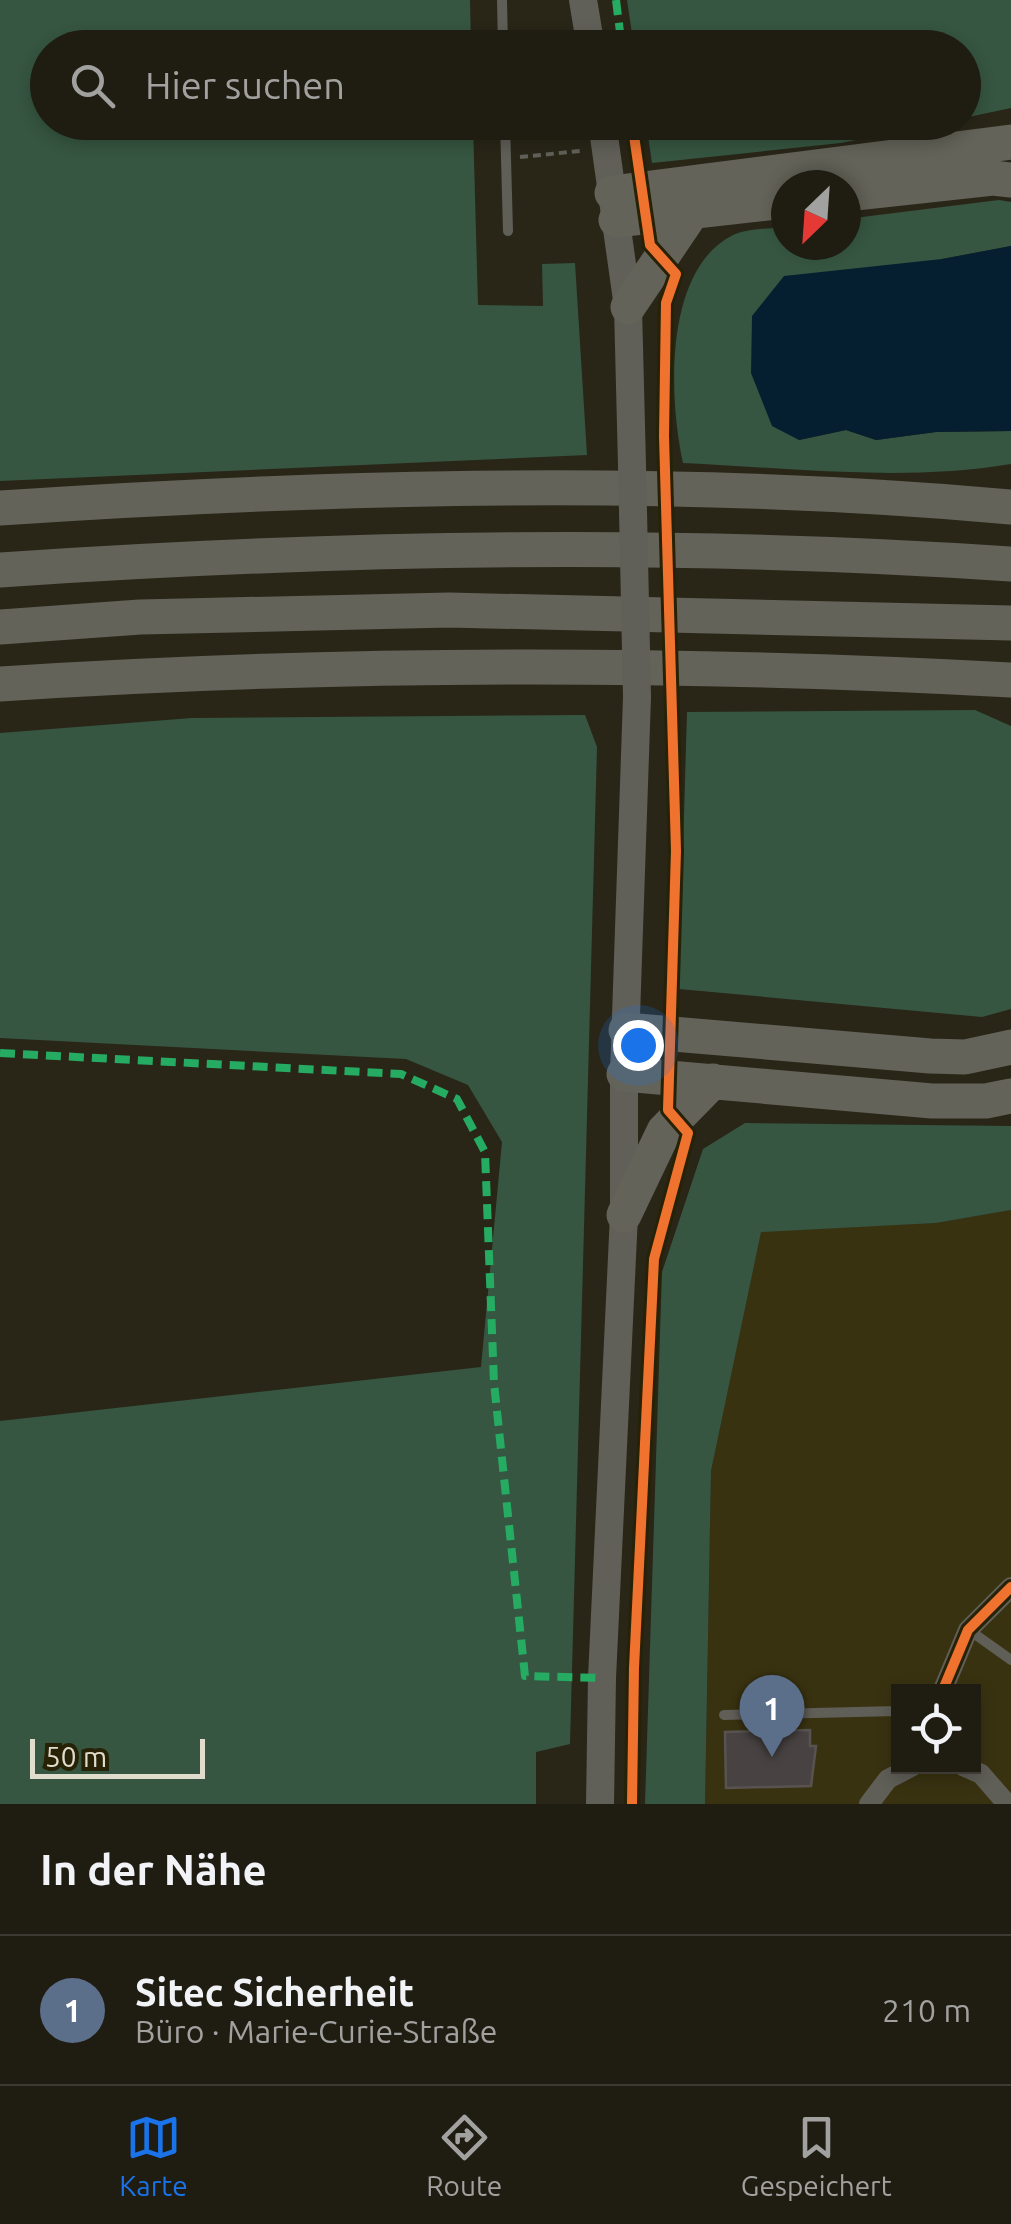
<!DOCTYPE html>
<html lang="de">
<head>
<meta charset="utf-8">
<style>
	:root { --surface:#1f1c12; --page:#2c2920; --text:#f1f3f6; --muted:#a1a19f; --line:#3c3a32; --accent:#1a73e8 }
	body { margin:0; font-family:Ubuntu,sans-serif; background:var(--page); color:var(--text) }
	.controls { position:absolute; right:30px; bottom:30px; display:grid; overflow:hidden; border-radius:0px; box-shadow:0 5px 15px #0003 }
	.controls button { width:90px; height:90px; display:grid; place-items:center; padding:0; border:0; border-bottom:2px solid var(--line); background:var(--surface); color:var(--text); font:50px sans-serif }
	.compass { position:absolute; left:771px; top:170px; width:90px; height:90px; border-radius:50%; background:var(--surface); box-shadow:0 5px 15px #0003; rotate:205deg }
	.scale { position:absolute; left:30px; bottom:25px; width:175px; box-sizing:border-box; padding-left:10px; border:5px solid #e0ddcd; border-top:0; font-size:28px; line-height:35px; white-space:nowrap; color:#e0ddcd; -webkit-text-stroke:8px #272206; paint-order:stroke }
	.you { position:absolute; left:638px; top:1045px; width:35px; height:35px; margin:-25px; border:8px solid #fff; border-radius:50%; background:#1a73e8; box-shadow:0 0 0 15px #1a73e833 }
	.badge { display:grid; place-items:center; width:65px; height:65px; border-radius:50%; background:var(--accent); color:#fff; font-size:32px; font-weight:700 }
	.pin { position:absolute; translate:-50% -82px; filter:drop-shadow(0 2px 5px #0008) }
	.pin::after { content:''; position:absolute; top:52px; width:35px; height:30px; background:inherit; clip-path:polygon(0 0,100% 0,50% 100%) }
	.list { margin:0; padding:0; list-style:none }
	h2 { display:flex; justify-content:space-between; align-items:center; height:130px; margin:0; padding:0 40px; font-size:42px }
	h2 small { font-size:32px; font-weight:400; color:var(--muted) }
	.list li { display:grid; grid-template-columns:65px 1fr auto; gap:30px; align-items:center; box-sizing:border-box; height:150px; padding:0 40px; border-top:2px solid var(--line) }
	.list b { display:block; font-size:38px; white-space:nowrap }
	.list p { margin:0; font-size:32px; white-space:nowrap; color:var(--muted) }
	.list em { font-size:32px; font-style:normal; color:var(--muted) }
	.icon { flex:none; width:55px; height:55px; fill:none; stroke:currentColor; stroke-width:2; stroke-linecap:round; stroke-linejoin:round }
	.map { position:relative; flex:none; width:1011px; height:1804px; overflow:hidden }
	.search { position:absolute; background:var(--surface); box-shadow:0 5px 15px #0003; left:30px; right:30px; top:30px; height:110px; display:flex; align-items:center; gap:25px; box-sizing:border-box; padding:0 35px; border-radius:55px; color:var(--muted); font-size:38px }
	.sheet { height:280px; background:var(--surface) }
	nav { display:flex; justify-content:space-around; align-items:center; box-sizing:border-box; height:140px; border-top:2px solid var(--line); background:var(--surface); font-size:28px; color:var(--muted) }
	nav a { display:grid; justify-items:center; gap:5px }
	nav .on { color:var(--accent) }
	.map>svg:first-child { display:block }
	.built { fill:#393211; fill-rule:evenodd }
	.green { fill:#365641 }
	.water { fill:#061f30 }
	.building { fill:#484242; stroke:#585351; stroke-width:2.5 }
	.lines { fill:none; stroke-linecap:round; stroke-linejoin:round }
	.path { stroke:#616159; stroke-width:4; stroke-dasharray:8 5; stroke-linecap:butt }
	.service { stroke:#5f5e57; stroke-width:10 }
	.minor { stroke:#5f5e57; stroke-width:20 }
	.secondary { stroke:#606058; stroke-width:28 }
	.motorway { stroke:#646359; stroke-width:35 }
	.secondary-bridge { stroke:#606058; stroke-width:28 }
	.quiet { stroke:#26ab63; stroke-width:8; stroke-dasharray:15 8; stroke-linecap:butt }
	.cycleway-casing { stroke:#272206; stroke-width:16 }
	.cycleway { stroke:#ef722f; stroke-width:10 }
</style>
</head>
<body>
<div class="map">
<svg width="1011" height="1804" viewBox="0 0 1011 1804">
	<rect width="100%" height="100%" fill="#292618"/>
	<!-- built -->
	<path class="built" d="M 1011,1210 L 1011,1804 L 705,1804 L 711,1471 L 761,1231 L 936,1223 ZM 898,1692 L 974,1692 L 974,1766 L 898,1766 Z"/>
	<!-- green -->
	<path class="green" d="M 0,0 L 470,0 L 471,47 L 48,48 L 48,122 L 473,123 L 478,305 L 543,306 L 542,264 L 575,263 L 587,455 L 0,481 Z
		M 627,0 L 1011,0 L 1011,108 L 964,118 L 964,48 L 634,47 Z
		M 646,123 L 646,122 L 942,123 L 841,143 L 652,163 Z
		M 999,200 L 1011,202 L 1011,246 L 942,259 L 799,440 L 846,430 L 876,440 L 936,432 L 1011,431 L 1011,464 C 904,482 791,468 683,463 C 669,399 663,270 733,235 C 747,228 770,229 786,227 L 786,245 L 846,245 L 846,219 Z
		M 975,710 L 1011,726 L 1011,1009 L 982,1017 L 679,989 L 687,712 Z
		M 585,715 L 597,747 L 570,1744 L 536,1752 L 536,1804 L 0,1804 L 0,1421 L 481,1367 L 502,1142 L 468,1085 L 406,1059 L 0,1038 L 0,733 L 192,718 Z
		M 745,1123 L 1011,1126 L 1011,1210 L 936,1223 L 761,1232 L 711,1471 L 705,1804 L 645,1804 L 662,1272 L 703,1149 Z"/>
	<!-- water -->
	<path class="water" d="M 1011,246 L 1011,431 L 936,432 L 876,440 L 846,430 L 799,440 L 772,426 L 751,373 L 752,316 L 784,276 L 942,259 Z"/>
	<!-- building -->
	<path class="building" d="M 810,1730 L 810,1746 L 816,1746 L 811,1786 L 726,1788 L 725,1732 Z"/>
	<g class="lines">
		<!-- path -->
		<path class="path" d="M 520,157 L 580,151"/>
		<!-- service -->
		<path class="service" d="M 502,0 L 503,48
			M 505,122 L 508,231
			M 969,1630 L 1011,1660
			M 724,1715 L 898,1711"/>
		<!-- minor -->
		<path class="minor" d="M 942,1692 L 968,1630 L 1011,1587
			M 963,1766 L 981,1774 L 1007,1804
			M 869,1804 L 888,1779 L 913,1766"/>
		<!-- secondary -->
		<path class="secondary" d="M 583,0 L 591,48
			M 602,122 L 628,307 L 632,465
			M 600,1804 L 602,1678 L 624,1215 L 624,1074 L 637,697"/>
		<!-- motorway -->
		<path class="motorway" d="M 612,193 L 1011,142
			M 846,194 L 993,178 L 1011,180
			M 616,220 L 786,201
			M 628,307 L 692,212
			M 0,508 C 335,486 677,477 1011,507
			M 0,570 C 336,547 675,541 1011,564
			M 0,627 L 140,617 L 449,610 L 1011,623
			M 0,684 C 336,662 674,662 1011,680
			M 626,1030 L 930,1056 L 965,1057 L 1011,1047
			M 624,1074 L 932,1101 L 986,1101 L 1011,1096
			M 624,1215 L 664,1131 L 713,1081"/>
		<!-- secondary-bridge -->
		<path class="secondary-bridge" d="M 632,465 L 637,697"/>
		<!-- quiet -->
		<path class="quiet" d="M 616,0 L 622,48
			M 0,1053 L 401,1074 L 457,1099 L 485,1152 L 494,1383 L 525,1676 L 602,1678"/>
		<defs>
			<path id="cycleway" d="M 632,122 L 650,245 L 676,274 L 666,303 L 664,436 L 676,851 L 668,1110 L 688,1133 L 654,1259 L 634,1668 L 632,1804
				M 942,1692 L 968,1630 L 1011,1587"/>
		</defs>
		<!-- cycleway casing -->
		<use href="#cycleway" class="cycleway-casing"/>
		<!-- cycleway -->
		<use href="#cycleway" class="cycleway"/>
	</g>
</svg>
<div class="controls">
<button><svg class="icon" aria-label="locate" viewBox="0 0 24 24"><circle cx="12" cy="12" r="6"/><path d="M12 2v4M12 18v4M2 12h4M18 12h4"/></svg></button>
</div>
<svg class="compass" viewBox="-18 -18 36 36"><path d="M0-13l5 13h-10z" fill="#e53935"/><path d="M0 13l5-13h-10z" fill="#a1a19f"/></svg>
<div class="scale">50 m</div>
<div class="you"></div>
<div class="pin badge" style="left:772px;top:1757px;background:#5c6f8a">1</div>
<div class="search"><svg class="icon" aria-label="search" viewBox="0 0 24 24"><circle cx="10" cy="10" r="6"/><path d="M15 15l6 6"/></svg>Hier suchen</div>
</div>
<section class="sheet">
<h2>In der Nähe<small></small></h2>
<ul class="list">
<li><span class="badge" style="background:#5c6f8a">1</span><div><b>Sitec Sicherheit</b><p>Büro · Marie-Curie-Straße</p></div><em>210 m</em></li>
</ul>
</section>
<nav>
<a class="on"><svg class="icon" aria-label="map" viewBox="0 0 24 24"><path d="M3 6l6-2 6 2 6-2v14l-6 2-6-2-6 2zM9 4v14M15 6v14"/></svg>Karte</a>
<a><svg class="icon" aria-label="directions" viewBox="0 0 24 24"><path d="M12 3l9 9-9 9-9-9zM9 14v-3h6M13 9l2 2-2 2"/></svg>Route</a>
<a><svg class="icon" aria-label="saved" viewBox="0 0 24 24"><path d="M7 4h10v16l-5-4-5 4z"/></svg>Gespeichert</a>
</nav>
</body>
</html>
